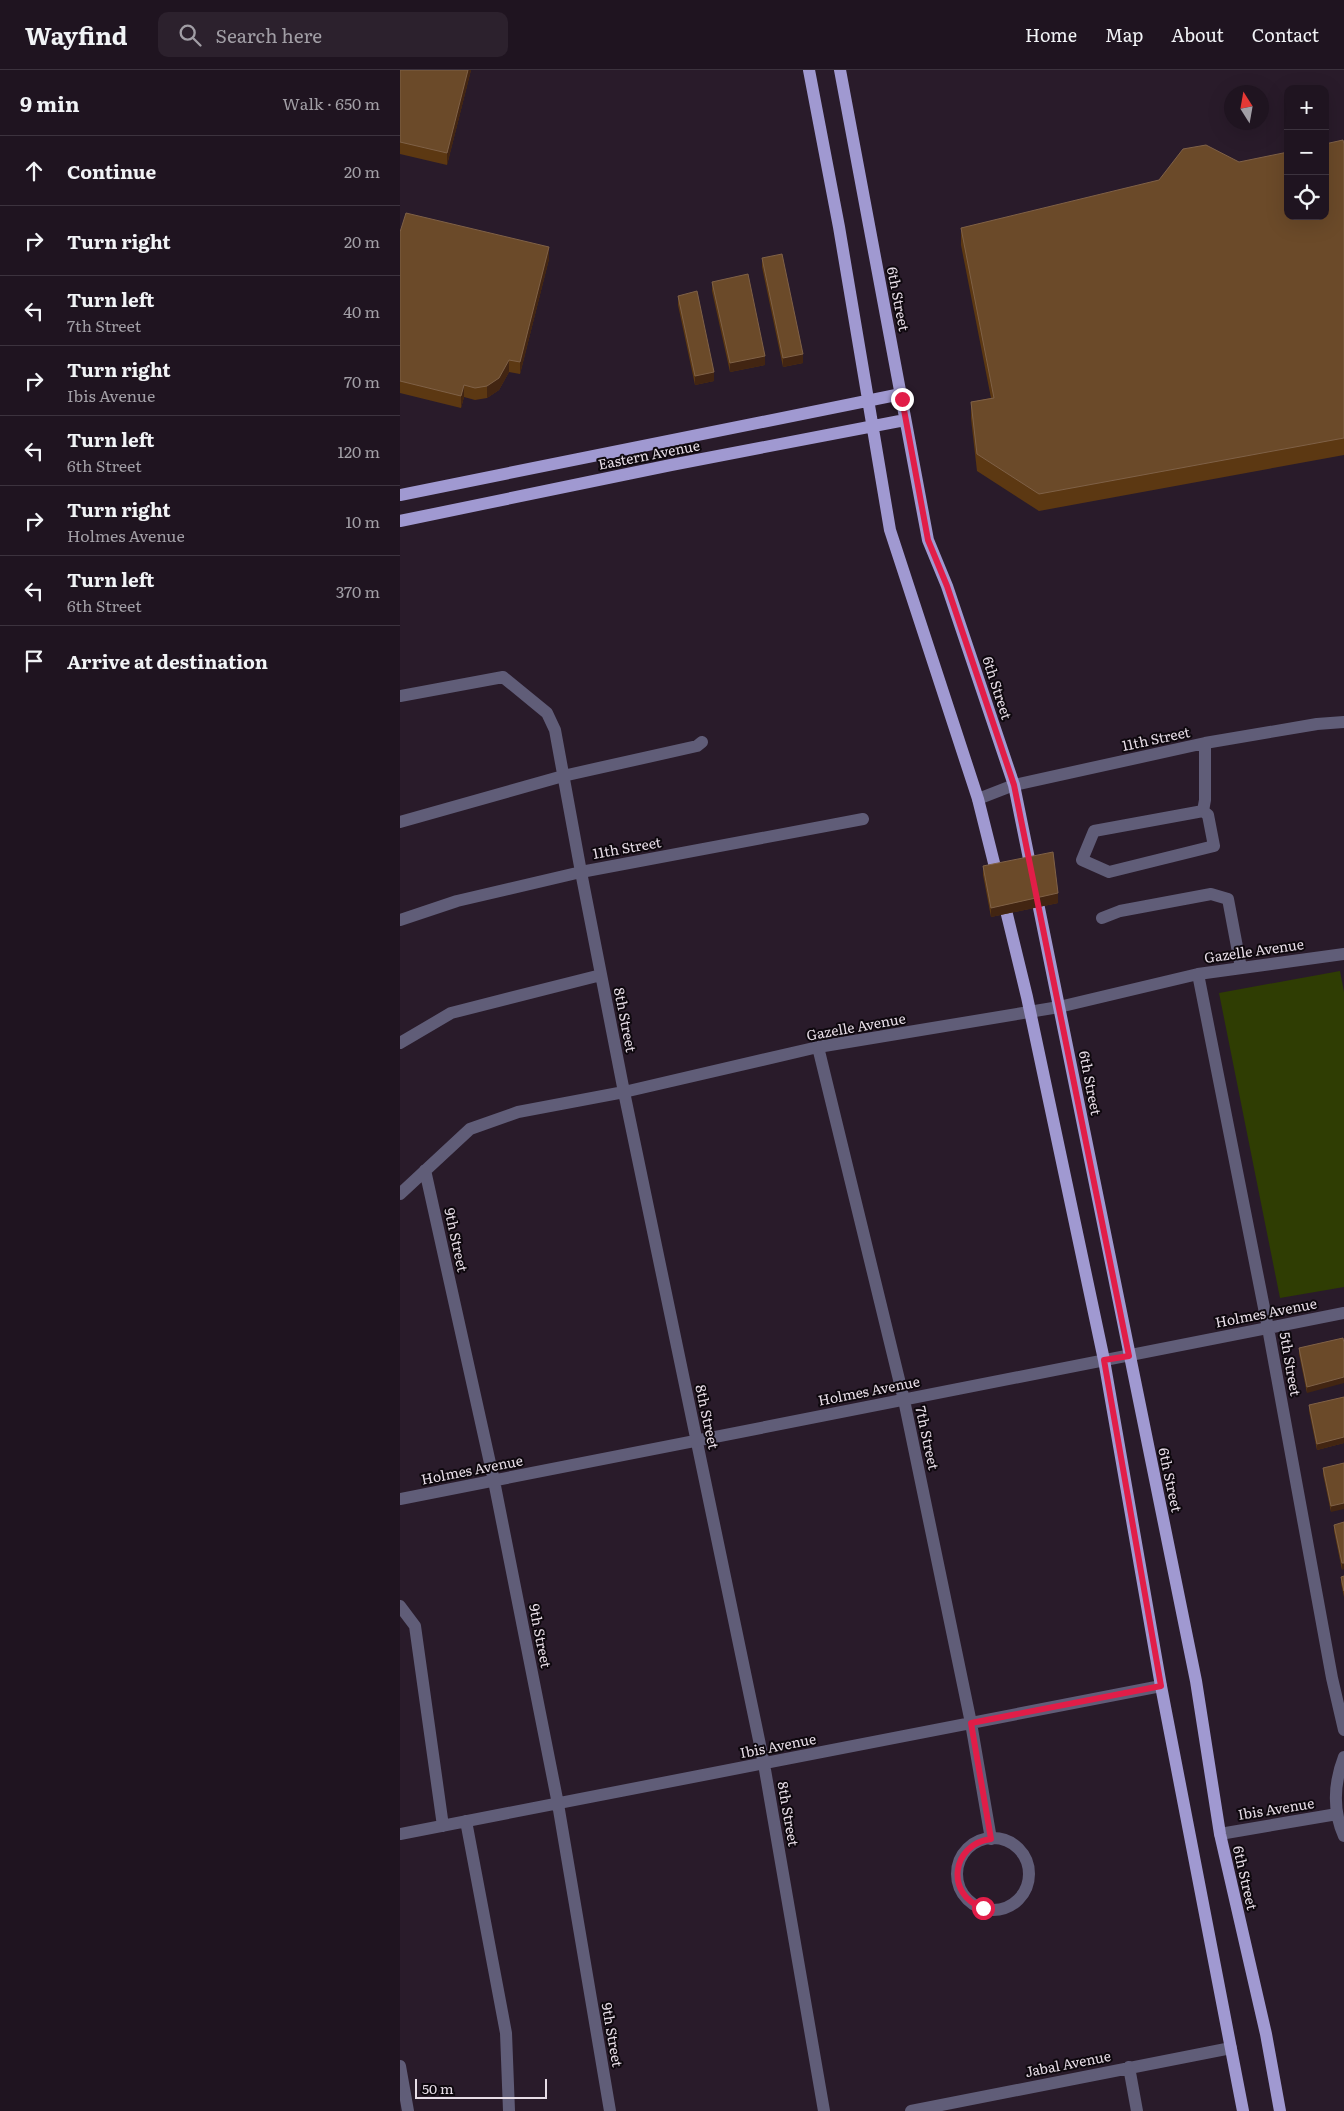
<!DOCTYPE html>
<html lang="en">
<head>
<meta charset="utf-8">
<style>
	:root { --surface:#1f1420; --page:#2c212d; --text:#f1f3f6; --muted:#a19ea5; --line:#3c333e }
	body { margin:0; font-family:Literata,serif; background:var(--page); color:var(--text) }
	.controls { position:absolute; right:15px; top:15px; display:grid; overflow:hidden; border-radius:10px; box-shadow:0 5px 20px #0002 }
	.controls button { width:45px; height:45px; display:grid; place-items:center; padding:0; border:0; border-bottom:1px solid var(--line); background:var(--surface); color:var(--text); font:25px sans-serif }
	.compass { position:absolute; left:824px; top:15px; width:45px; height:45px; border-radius:50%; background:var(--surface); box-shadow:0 5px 20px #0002; rotate:349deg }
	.scale { position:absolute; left:15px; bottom:12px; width:132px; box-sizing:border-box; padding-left:5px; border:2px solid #e7dde7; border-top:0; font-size:14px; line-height:18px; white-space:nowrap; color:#e7dde7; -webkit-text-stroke:4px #0e080e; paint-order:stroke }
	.stop { position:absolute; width:15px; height:15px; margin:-11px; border:4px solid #e11d48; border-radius:50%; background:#fff }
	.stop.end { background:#e11d48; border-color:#fff; box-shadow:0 1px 5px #0008 }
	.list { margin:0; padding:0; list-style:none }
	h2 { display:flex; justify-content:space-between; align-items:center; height:65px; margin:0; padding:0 20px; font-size:21px }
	h2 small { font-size:16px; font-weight:400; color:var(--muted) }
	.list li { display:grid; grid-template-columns:32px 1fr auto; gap:15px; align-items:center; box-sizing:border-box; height:70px; padding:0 20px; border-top:1px solid var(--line) }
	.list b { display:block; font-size:19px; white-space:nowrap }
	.list p { margin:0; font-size:16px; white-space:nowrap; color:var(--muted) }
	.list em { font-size:16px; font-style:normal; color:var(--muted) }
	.icon { flex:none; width:28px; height:28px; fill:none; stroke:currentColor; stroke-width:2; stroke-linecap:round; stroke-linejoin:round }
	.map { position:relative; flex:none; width:944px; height:2041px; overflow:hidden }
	header { display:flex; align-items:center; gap:30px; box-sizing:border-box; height:70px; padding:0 25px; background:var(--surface); border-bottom:1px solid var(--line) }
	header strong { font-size:24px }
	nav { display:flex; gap:28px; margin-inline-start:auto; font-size:18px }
	.search { width:350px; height:45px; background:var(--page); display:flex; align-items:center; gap:12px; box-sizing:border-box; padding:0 18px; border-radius:10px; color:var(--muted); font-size:19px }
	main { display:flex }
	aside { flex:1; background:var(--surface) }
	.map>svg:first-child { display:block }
	.green { fill:#2f3d03 }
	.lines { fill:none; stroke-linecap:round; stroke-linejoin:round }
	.minor { stroke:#605d78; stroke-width:12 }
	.major { stroke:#a099d1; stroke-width:12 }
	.wall { fill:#5c3812 }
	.shaded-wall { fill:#422512 }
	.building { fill:#6b4a29; stroke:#7f6147 }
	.route { stroke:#e11d48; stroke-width:6 }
	.labels { text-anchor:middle; stroke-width:4; stroke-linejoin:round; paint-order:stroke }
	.street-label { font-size:14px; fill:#e7dde7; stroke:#0e080e }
</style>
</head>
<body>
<header>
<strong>Wayfind</strong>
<div class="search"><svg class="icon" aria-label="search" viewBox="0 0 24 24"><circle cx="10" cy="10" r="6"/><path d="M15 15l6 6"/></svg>Search here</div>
<nav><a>Home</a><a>Map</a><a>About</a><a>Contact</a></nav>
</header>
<main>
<aside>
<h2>9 min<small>Walk · 650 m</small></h2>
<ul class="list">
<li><svg class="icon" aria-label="ahead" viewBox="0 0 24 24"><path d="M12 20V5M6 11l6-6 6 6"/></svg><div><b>Continue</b></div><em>20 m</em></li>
<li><svg class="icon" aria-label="right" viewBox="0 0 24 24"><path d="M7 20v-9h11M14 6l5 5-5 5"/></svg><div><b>Turn right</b></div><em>20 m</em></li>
<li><svg class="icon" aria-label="left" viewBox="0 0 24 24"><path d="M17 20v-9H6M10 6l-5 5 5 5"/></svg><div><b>Turn left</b><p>7th Street</p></div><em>40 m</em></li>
<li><svg class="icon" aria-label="right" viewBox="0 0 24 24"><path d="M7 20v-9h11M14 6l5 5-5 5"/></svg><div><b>Turn right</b><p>Ibis Avenue</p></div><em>70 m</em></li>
<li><svg class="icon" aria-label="left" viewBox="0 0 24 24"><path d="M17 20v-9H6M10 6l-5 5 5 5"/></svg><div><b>Turn left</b><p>6th Street</p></div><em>120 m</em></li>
<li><svg class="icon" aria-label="right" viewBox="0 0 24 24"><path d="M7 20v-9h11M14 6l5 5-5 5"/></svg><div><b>Turn right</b><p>Holmes Avenue</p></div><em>10 m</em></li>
<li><svg class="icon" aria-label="left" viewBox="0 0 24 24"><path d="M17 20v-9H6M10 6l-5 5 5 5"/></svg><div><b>Turn left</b><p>6th Street</p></div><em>370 m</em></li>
<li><svg class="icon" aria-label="arrive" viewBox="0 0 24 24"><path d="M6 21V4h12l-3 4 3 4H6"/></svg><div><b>Arrive at destination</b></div></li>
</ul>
</aside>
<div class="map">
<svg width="944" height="2041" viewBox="0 0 944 2041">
	<rect width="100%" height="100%" fill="#291b2a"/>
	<!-- green -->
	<path class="green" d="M 940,901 L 944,922 L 944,1217 L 880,1228 L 819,923 Z"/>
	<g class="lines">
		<!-- minor -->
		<path class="minor" d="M 0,626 L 103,607 L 147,643 L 155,660 L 181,802 L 224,1022 L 364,1694 L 424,2041
			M 578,729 L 614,715 L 805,673 L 917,654 L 944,652
			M 803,741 L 808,745 L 814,776 L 709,802 L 682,790 L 694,761 Z
			M 803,741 L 805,730 L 805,673
			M 0,752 L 163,706 L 297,676 L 302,672
			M 702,848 L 720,841 L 811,824 L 828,829 L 841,898
			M 0,850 L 57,831 L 181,802 L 463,749
			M 798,904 L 868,1258 L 932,1608 L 944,1660
			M 0,973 L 51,943 L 201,905
			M 418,977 L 504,1330 L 571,1653 L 591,1769
			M 25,1100 L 94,1411 L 158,1734 L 210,2041
			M 0,1124 L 70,1059 L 118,1042 L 224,1022 L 418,977 L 659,937 L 798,904 L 944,884
			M 0,1429 L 944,1243
			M 0,1536 L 15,1556 L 43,1756
			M 944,1687 C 934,1713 932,1739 944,1766
			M 66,1751 L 106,1963 L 109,2041
			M 0,1764 L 761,1616
			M 820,1764 L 937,1744
			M557 1804a36 36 0 1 1 72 0a36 36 0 1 1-72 0Z
			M 0,1996 L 8,2041
			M 729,1997 L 737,2041
			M 511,2041 L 831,1978"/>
		<!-- major -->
		<path class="major" d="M 409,0 L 439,157 L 490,460 L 578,729 L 598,809
			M 440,0 L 528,470 L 547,516 L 614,715 L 796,1611 L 820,1764 L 866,1964 L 880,2041
			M 0,425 L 501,324
			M 0,451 L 271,395 L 505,350
			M 603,828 L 627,927 L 704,1290 L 761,1616 L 843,2041"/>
	</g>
	<!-- wall -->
	<path class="wall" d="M 0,0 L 71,0 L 47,95 L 0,84 Z
		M 944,74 L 944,385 L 639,441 L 577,401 L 571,349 L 571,332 L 591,328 L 561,175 L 561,158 L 839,92 Z
		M 0,162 L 149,189 L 120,304 L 109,302 L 99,320 L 87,328 L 75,330 L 64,327 L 61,338 L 0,323 Z
		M 362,188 L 403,293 L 383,297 L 362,197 Z
		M 312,212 L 365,295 L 330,302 L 312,221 Z
		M 278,226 L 314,311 L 295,315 L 278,235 Z
		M 583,796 L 658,833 L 591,847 L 583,805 Z
		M 943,1268 L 907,1323 L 899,1284 L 899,1278 Z
		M 944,1327 L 944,1373 L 917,1380 L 909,1341 L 909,1335 Z
		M 944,1393 L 931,1442 L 923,1404 L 923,1398 Z
		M 944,1452 L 942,1500 L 934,1461 L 934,1455 Z
		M 944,1506 L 944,1527 L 941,1513 L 941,1507 Z"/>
	<!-- shaded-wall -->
	<path class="shaded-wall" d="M 68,0 L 71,0 L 47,95 L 47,83 Z
		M 149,177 L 149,189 L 120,304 L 120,292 Z
		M 403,284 L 403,293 L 383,297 L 383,288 Z
		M 365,286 L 365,295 L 330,302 L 330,293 Z
		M 109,290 L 109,302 L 99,320 L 87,328 L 87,316 Z
		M 314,302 L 314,311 L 295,315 L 295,306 Z
		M 64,315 L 64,327 L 61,338 L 61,326 Z
		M 658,823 L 658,833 L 591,847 L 591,838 Z
		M 944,1307 L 944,1313 L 907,1323 L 907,1317 Z
		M 944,1367 L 944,1373 L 917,1380 L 917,1374 Z
		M 944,1433 L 944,1439 L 931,1442 L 931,1436 Z
		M 942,1493 L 944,1493 L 944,1499 L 942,1500 Z"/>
	<!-- building -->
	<path class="building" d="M 0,0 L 68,0 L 47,83 L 0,72 Z
		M 943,70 L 944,74 L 944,368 L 639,424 L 577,384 L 571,332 L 594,328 L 561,158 L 759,110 L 783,79 L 806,75 L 839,92 L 888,82 L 888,146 L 925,146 L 925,74 Z
		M 6,143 L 149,177 L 120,292 L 109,290 L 99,308 L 87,316 L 75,318 L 64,315 L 61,326 L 0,311 L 0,162 Z
		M 382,184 L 403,284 L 383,288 L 362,188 Z
		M 348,204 L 365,286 L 330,293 L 312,212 Z
		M 297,221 L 314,302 L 295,306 L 278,226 Z
		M 653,782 L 658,823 L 591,838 L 583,796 Z
		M 943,1268 L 944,1273 L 944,1307 L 907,1317 L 899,1278 Z
		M 944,1327 L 944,1367 L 917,1374 L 909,1335 Z
		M 944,1393 L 944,1433 L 931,1436 L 923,1398 Z
		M 944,1452 L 944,1493 L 942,1493 L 934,1455 Z
		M 944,1506 L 944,1521 L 941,1507 Z"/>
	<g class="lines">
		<!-- route -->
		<path class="route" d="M 502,329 L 528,470 L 547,516 L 614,715 L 729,1286 L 704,1290 L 761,1616 L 571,1653 L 591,1769 C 551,1774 545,1825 583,1838"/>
	</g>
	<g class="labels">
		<!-- street labels -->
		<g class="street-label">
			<text transform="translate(498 229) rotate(79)" y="5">6th Street</text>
			<text transform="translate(249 385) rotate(-11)" y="5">Eastern Avenue</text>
			<text transform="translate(597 618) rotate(72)" y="5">6th Street</text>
			<text transform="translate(756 669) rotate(-12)" y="5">11th Street</text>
			<text transform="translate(227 778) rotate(-10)" y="5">11th Street</text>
			<text transform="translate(854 881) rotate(-8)" y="5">Gazelle Avenue</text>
			<text transform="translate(225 950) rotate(79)" y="5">8th Street</text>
			<text transform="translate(456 957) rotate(-10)" y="5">Gazelle Avenue</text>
			<text transform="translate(690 1013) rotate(79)" y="5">6th Street</text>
			<text transform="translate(56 1170) rotate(78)" y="5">9th Street</text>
			<text transform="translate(866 1243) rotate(-11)" y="5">Holmes Avenue</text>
			<text transform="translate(890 1294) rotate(80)" y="5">5th Street</text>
			<text transform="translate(469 1321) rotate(-11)" y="5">Holmes Avenue</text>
			<text transform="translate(307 1347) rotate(78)" y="5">8th Street</text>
			<text transform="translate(527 1368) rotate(78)" y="5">7th Street</text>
			<text transform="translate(72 1400) rotate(-11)" y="5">Holmes Avenue</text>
			<text transform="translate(770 1410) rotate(78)" y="5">6th Street</text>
			<text transform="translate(140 1566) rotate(79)" y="5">9th Street</text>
			<text transform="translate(378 1676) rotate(-11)" y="5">Ibis Avenue</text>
			<text transform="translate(876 1739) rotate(-9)" y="5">Ibis Avenue</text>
			<text transform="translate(388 1744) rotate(80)" y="5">8th Street</text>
			<text transform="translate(845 1808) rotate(77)" y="5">6th Street</text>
			<text transform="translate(212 1965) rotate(80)" y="5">9th Street</text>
			<text transform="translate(668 1994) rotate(-11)" y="5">Jabal Avenue</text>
		</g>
	</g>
</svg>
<div class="controls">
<button>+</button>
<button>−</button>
<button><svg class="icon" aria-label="locate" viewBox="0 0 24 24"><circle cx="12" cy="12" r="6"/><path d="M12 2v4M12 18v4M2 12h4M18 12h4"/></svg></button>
</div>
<svg class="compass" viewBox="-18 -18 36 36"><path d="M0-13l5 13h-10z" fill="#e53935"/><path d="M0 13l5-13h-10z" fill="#a19ea5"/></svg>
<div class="scale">50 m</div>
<div class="stop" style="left:583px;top:1838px"></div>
<div class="stop end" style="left:502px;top:329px"></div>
</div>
</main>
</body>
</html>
